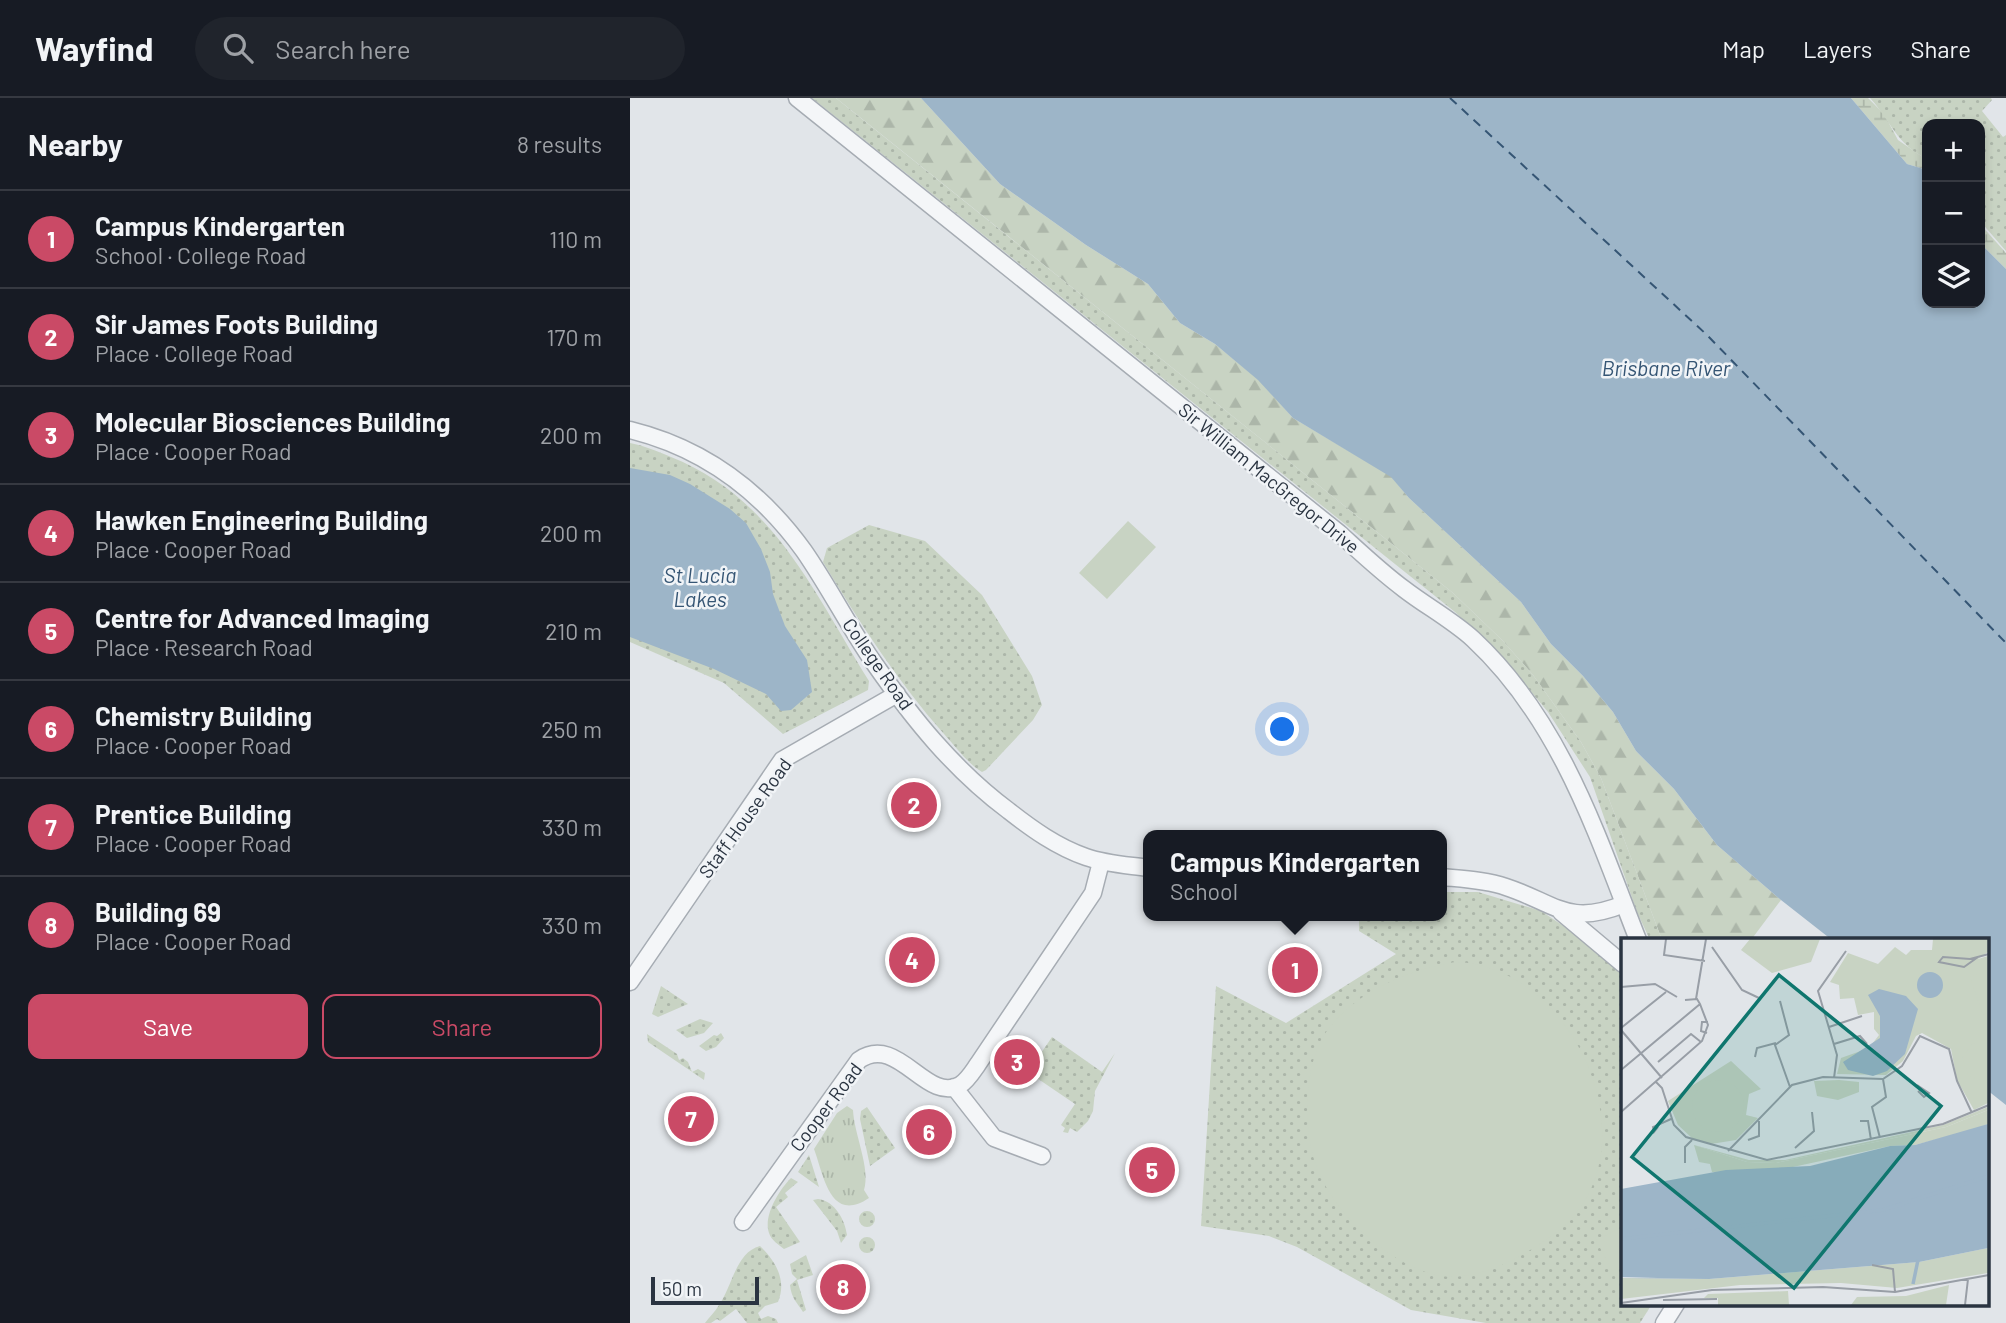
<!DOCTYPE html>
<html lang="en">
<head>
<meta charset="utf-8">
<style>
	:root { --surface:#171b24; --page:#20242c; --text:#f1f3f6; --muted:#9ea1a6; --line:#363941; --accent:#ca4a66 }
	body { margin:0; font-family:Barlow,sans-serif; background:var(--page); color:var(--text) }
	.controls { position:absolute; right:21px; top:21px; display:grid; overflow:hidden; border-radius:14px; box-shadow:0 4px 10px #0003 }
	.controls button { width:63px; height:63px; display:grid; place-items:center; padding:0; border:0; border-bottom:2px solid var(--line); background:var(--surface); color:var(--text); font:35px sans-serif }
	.scale { position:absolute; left:21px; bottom:18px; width:108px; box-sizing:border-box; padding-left:7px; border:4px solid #2a3441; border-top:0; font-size:19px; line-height:24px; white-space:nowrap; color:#2a3441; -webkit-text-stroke:5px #f1f4f7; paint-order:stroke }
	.you { position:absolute; left:653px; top:632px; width:24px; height:24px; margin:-18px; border:5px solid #fff; border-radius:50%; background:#1a73e8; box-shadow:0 0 0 10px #1a73e833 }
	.badge { display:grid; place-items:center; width:46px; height:46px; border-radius:50%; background:var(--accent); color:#fff; font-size:23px; font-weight:700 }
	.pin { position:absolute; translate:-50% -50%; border:4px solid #fff; box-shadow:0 2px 7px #0006 }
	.popup { position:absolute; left:513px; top:732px; width:304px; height:91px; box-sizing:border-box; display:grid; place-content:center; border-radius:14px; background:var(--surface); filter:drop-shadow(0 2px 5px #0005); font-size:23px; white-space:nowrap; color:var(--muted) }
	.popup b { font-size:26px; color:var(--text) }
	.popup::after { content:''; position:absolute; left:50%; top:100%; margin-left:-14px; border:14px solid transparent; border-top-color:var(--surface) }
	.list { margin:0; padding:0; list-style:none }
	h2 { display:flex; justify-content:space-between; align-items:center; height:91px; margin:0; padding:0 28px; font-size:30px }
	h2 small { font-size:23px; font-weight:400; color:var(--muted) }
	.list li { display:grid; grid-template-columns:46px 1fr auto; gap:21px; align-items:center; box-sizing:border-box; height:98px; padding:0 28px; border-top:2px solid var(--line) }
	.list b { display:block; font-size:26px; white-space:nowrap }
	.list p { margin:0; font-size:23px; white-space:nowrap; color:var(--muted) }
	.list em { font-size:23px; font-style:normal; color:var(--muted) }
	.actions { display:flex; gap:14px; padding:21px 28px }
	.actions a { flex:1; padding:16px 0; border:2px solid var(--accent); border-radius:14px; text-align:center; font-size:24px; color:var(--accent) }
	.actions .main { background:var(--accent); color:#fff }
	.icon { flex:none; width:38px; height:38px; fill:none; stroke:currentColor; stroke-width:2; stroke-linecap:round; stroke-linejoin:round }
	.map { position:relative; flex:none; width:1376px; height:1225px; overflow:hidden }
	header { display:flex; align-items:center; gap:42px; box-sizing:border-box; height:98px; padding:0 35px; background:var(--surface); border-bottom:2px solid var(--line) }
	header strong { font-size:33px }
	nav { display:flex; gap:38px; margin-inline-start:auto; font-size:24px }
	.search { width:490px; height:63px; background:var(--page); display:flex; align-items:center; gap:18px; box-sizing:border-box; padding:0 24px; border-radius:38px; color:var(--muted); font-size:26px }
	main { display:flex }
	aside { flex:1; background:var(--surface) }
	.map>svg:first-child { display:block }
	.grass { fill:url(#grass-tufts) }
	.forest { fill:url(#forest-firs) }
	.wetland { fill:url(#wetland-marsh) }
	.park { fill:url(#park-dots) }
	.pitch { fill:#c8d3c3 }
	.water { fill:#9db5c8 }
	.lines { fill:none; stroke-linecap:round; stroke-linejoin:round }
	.ferry { stroke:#355574; stroke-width:2; stroke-dasharray:9 7; stroke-linecap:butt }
	.minor-casing { stroke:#a6acb3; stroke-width:19 }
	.minor { stroke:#f4f6f8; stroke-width:16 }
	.labels { text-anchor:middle; stroke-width:5; stroke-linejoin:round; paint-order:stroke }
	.street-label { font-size:19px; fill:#2a3441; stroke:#f1f4f7 }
	.water-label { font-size:21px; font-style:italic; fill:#355574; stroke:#f1f4f7 }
	.inset-river { fill:none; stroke:#9db5c8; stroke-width:3.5 }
	.inset-road { fill:none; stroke:#989ea6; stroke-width:2 }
	.view { fill:#0f766e; fill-opacity:0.15; stroke:#0f766e; stroke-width:3.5 }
	.inset-edge { fill:none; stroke:#2a3441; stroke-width:3.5 }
</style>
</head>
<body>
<header>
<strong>Wayfind</strong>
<div class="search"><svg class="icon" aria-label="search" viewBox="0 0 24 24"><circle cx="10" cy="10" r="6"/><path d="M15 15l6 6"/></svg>Search here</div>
<nav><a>Map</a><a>Layers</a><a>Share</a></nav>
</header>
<main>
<aside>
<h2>Nearby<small>8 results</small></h2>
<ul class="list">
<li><span class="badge">1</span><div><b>Campus Kindergarten</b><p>School · College Road</p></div><em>110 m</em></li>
<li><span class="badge">2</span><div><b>Sir James Foots Building</b><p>Place · College Road</p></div><em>170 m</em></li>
<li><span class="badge">3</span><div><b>Molecular Biosciences Building</b><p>Place · Cooper Road</p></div><em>200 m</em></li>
<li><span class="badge">4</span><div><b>Hawken Engineering Building</b><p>Place · Cooper Road</p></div><em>200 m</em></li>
<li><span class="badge">5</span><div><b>Centre for Advanced Imaging</b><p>Place · Research Road</p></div><em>210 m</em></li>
<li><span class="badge">6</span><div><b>Chemistry Building</b><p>Place · Cooper Road</p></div><em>250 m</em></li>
<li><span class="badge">7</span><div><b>Prentice Building</b><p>Place · Cooper Road</p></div><em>330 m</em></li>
<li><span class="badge">8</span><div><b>Building 69</b><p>Place · Cooper Road</p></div><em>330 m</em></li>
</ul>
<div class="actions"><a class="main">Save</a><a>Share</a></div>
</aside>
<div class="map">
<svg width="1376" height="1225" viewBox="0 0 1376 1225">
	<defs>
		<pattern id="grass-tufts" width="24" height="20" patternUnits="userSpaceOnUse" patternTransform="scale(1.75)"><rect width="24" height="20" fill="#c8d3c3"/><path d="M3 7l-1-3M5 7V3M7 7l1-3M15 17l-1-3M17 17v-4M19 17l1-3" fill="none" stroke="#acb6a9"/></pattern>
		<pattern id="forest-firs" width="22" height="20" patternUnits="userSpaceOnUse" patternTransform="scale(1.75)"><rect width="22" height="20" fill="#c8d3c3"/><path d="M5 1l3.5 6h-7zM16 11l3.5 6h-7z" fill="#acb6a9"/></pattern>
		<pattern id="wetland-marsh" width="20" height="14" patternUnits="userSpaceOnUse" patternTransform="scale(1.75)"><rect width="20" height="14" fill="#c8d3c3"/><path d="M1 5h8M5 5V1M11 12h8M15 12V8" fill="none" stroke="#acb6a9"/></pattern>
		<pattern id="park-dots" width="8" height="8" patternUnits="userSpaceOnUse" patternTransform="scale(1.75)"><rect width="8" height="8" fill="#c8d3c3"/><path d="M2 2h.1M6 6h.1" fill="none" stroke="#acb6a9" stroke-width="1.8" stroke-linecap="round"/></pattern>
	</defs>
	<rect width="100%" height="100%" fill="#e1e5e9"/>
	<!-- grass -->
	<path class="grass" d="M 217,1008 L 223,1012 C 224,1036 241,1071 234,1092 L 239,1100 C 200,1126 194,1078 184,1051 L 207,1015 Z"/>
	<!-- forest -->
	<path class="forest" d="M 206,0 L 291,0 L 370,86 L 456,147 L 518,186 L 550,225 L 585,246 L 629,282 L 663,320 L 761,378 L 779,400 L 891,504 L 921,546 L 953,578 L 983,614 L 1006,653 L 1044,691 L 1087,747 L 1151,802 L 1121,842 L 1032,842 L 971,680 L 951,644 L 903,577 L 872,542 L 823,495 Z"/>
	<!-- wetland -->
	<path class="wetland" d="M 1221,0 L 1238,0 L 1254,16 L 1268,42 L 1297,62 L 1297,72 L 1277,66 Z
		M 1350,126 L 1376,155 L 1376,171 L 1350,145 Z"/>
	<!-- park -->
	<path class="park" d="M 182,0 L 206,0 L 222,13 L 823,495 L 872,542 L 903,577 L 951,644 L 971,680 L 1032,842 L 1020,842 L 1007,814 L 960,679 L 918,614 L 873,560 L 825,514 Z
		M 1240,0 L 1361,0 L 1362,2 L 1352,13 L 1373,39 L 1376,37 L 1376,153 L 1350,123 L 1350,26 L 1297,26 L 1297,61 C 1266,46 1261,23 1240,0 Z
		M 0,345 C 15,348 27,353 41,359 C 144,400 184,495 239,583 L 238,592 L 153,636 L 94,585 L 0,544 Z
		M 239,427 L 295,443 L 352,497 L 402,578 L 412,607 L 403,622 L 356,672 L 352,674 C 337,665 326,649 314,636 C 267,583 230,525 193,464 L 197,450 Z
		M 812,794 L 848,794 L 911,813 L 977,857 L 993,876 L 993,1206 L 1022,1206 L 1010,1225 L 856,1225 L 781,1212 L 667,1149 L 639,1138 L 571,1128 L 586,888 L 656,925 L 766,856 L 729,833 L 729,818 L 812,818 Z
		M 31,888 L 58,906 L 28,919 L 22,916 Z
		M 70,921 L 83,925 L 74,935 L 57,940 L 46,932 Z
		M 91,935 L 94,940 L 86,949 L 76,953 L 69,948 L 84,937 L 87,938 Z
		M 17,936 L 47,956 L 49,962 L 53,960 L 58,964 L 62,974 L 68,971 L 75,975 L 74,982 L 18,944 Z
		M 422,939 L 472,974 L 485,955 L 465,993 L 463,1013 L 458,1023 L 447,1034 L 440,1030 L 438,1035 L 433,1034 L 435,1030 L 431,1027 L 445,1006 L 398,974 Z
		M 237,1009 L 265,1050 L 240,1068 L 230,1021 L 231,1013 Z
		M 179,1057 L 189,1089 L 168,1074 Z
		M 161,1080 L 168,1084 L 155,1095 L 158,1099 L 146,1109 L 170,1144 L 154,1151 C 149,1147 141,1142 139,1135 C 133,1118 149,1092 161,1080 Z
		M 188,1101 C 205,1103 215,1122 217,1137 L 211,1145 L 207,1133 L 183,1102 Z
		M229 1121a8 8 0 1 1 16 0a8 8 0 1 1-16 0Z
		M229 1147a8 8 0 1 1 16 0a8 8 0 1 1-16 0Z
		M 130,1148 C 146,1163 157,1183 148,1204 L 135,1208 L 128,1215 L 131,1221 L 138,1218 L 146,1221 L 148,1225 L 117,1225 L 106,1211 L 90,1223 L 87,1221 L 81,1225 L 75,1225 C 79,1219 85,1214 89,1207 C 102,1189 106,1154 130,1148 Z
		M 176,1157 L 183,1177 L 167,1182 L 176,1212 L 173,1214 C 168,1206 161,1200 160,1187 L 167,1181 L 162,1176 L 160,1166 Z"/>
	<!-- pitch -->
	<path class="pitch" d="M 498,423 L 526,449 L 477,501 L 449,475 Z
		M 825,864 C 927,866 1003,1004 960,1093 C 944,1126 923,1138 892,1157 C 869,1170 838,1182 811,1178 C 782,1173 750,1152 729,1131 C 687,1088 674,1052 678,992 C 680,975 684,952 694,937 C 722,895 777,872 825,864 Z
		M 993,1129 L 993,1168 L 982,1173 L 966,1142 Z"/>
	<!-- water -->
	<path class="water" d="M 291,0 L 1221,0 L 1277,66 L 1297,72 L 1297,205 L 1350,205 L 1350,145 L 1376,171 L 1376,1007 L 1357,992 L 1357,842 L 1202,842 L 1151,802 L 1087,747 L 1044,691 L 1006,653 L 983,614 L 953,578 L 921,546 L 891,504 L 779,400 L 761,379 L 663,320 L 628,282 L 585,246 L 550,225 L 518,186 L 456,147 L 370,86 Z
		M 0,370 L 40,377 L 60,386 L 100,411 L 116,425 L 131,451 L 140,474 L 143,496 L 155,528 L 177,562 L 182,594 L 161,612 L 151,613 L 136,596 L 84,571 L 0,539 Z"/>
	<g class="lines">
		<!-- ferry -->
		<path class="ferry" d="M 820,0 L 1077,237 L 1376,545"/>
		<defs>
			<path id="minor" d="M 167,0 L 709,435 C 730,454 751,474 774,491 C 796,508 822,522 843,541 C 930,622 966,734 1008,842
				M 0,332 C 73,350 130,392 174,453 C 199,489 219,529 244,565 C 283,621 324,672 379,713 C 402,731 427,749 456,759 C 476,766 497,767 518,770
				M 812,779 C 833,781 856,782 876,789 C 925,805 938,829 994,806
				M 931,814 L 993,866
				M 0,884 L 152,662 L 267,596
				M 324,989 L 364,1040 L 412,1058
				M 113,1124 L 229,962 C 268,935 296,1006 330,987 C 338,982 343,973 348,966 L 463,795 L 471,764
				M 1034,1225 L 1046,1206"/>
		</defs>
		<!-- minor casing -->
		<use href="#minor" class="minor-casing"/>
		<!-- minor -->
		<use href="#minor" class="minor"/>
	</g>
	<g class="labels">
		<!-- street labels -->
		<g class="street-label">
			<text transform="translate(639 380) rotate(39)" y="7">Sir William MacGregor Drive</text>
			<text transform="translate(248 566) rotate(55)" y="7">College Road</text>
			<text transform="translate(115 720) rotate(-54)" y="7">Staff House Road</text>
			<text transform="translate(196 1009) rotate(-53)" y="7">Cooper Road</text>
		</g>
		<!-- water labels -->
		<g class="water-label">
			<text x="1036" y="278">Brisbane River</text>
			<text x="70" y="485">St Lucia<tspan x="70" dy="24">Lakes</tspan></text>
		</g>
	</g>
	<!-- overview -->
	<g transform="translate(991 840)">
		<rect width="368" height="368" fill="#e1e5e9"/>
		<path d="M 367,172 L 367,186 L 355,191 L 294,207 L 269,208 L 158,232 L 91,234 L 89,226 L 78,224 L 73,207 L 126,224 L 155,225 L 325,189 Z" fill="#c8d3c3"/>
		<path d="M 129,1 L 199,1 L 190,24 L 151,35 L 120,12 ZM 312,1 L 367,1 L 367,14 L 357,21 L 367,18 L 367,165 L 353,172 L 336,142 L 330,111 L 301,95 L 295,98 L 282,123 L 265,137 L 216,136 L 220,120 L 248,110 L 258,97 L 253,91 L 253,74 L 237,77 L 233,60 L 219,61 L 218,47 L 209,44 L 227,15 L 257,26 L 274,9 L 285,17 L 290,12 L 311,12 ZM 110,123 L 140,151 L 128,156 L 125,177 L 137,180 L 115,202 L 90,206 L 72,201 L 57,187 L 47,163 ZM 218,142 L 238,144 L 238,154 L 217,162 L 196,158 L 193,143 ZM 367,169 L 367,172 L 325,189 L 155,225 L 126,224 L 73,207 L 128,222 L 164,222 L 322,187 ZM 367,310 L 367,335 L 276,350 L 220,345 L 119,347 L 0,361 L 0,340 L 88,341 L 298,324 ZM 328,347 L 325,367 L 230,367 L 236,359 L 285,358 ZM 167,353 L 168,367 L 97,367 L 97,360 L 83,360 L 87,356 Z" fill="#c8d3c3"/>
		<path d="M 367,33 L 367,75 L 362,77 L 349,39 ZM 367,101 L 368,101 L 367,145 L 348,138 L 341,120 L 351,106 ZM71 168a26 26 0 1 1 52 0a26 26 0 1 1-52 0Z" fill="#c8d3c3"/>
		<path d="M296 47a13 13 0 1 1 26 0a13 13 0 1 1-26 0ZM 258,51 L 285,58 L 297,71 L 284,116 L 266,133 L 252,138 L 227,132 L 222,124 L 259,100 L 259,78 L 247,57 ZM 367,186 L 367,310 L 298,324 L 88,341 L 0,340 L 37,339 L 0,339 L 0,251 L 105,232 L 189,228 L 269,208 L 294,207 Z" fill="#9db5c8"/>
		<path class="inset-river" d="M 0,301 L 262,272 L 368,238M 292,346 L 297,322"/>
		<path class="inset-road" d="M 45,1 L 43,17 L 84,23M 91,9 L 121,52 L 138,60M 357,19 L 343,29 L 318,24 L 322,19 L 349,21 L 368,16M 0,49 L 34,46 L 56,59M 75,61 L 85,1M 159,63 L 168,97 L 154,107 L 169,149M 208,89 L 241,78M 0,90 L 45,54M 0,92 L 41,140M 86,95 L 80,93 L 81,84 L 87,84M 213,106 L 239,98 L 246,106M 134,119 L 136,110 L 155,105M 37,124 L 70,96 L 80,104M 0,132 L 79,66 L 76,61 L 64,62M 213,140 L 216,117 L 197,53 L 225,13M 35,144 L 41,150 L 53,187 L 65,199 L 146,222 L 322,186 L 368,167M 296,147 L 308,155 L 303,159 L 297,153M 0,174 L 81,103 L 87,87 L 79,66M 239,183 L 247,183 L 250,202M 37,189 L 33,194 L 32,189 L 50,181M 259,200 L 251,169 L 265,159 L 262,141M 127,202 L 138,198 L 138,183M 174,210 L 193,193 L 191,174M 107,213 L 171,147 L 202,139 L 262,141 L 281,128 L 299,98 L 328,111 L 336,143 L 351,175M 64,225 L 64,209 L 71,202M 251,327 L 272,331 L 274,354M 42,362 L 96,361M 0,365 L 91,352 L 202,349 L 274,354 L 368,337M 344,367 L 347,341"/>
		<path class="view" d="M 158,37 L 320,168 L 173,350 L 11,219 Z"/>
		<rect width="368" height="368" class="inset-edge"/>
	</g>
</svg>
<div class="controls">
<button>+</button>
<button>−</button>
<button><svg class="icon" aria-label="layers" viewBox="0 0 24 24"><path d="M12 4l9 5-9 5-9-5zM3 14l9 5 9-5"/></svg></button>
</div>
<div class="scale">50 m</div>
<div class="you"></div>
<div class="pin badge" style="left:665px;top:872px">1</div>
<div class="popup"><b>Campus Kindergarten</b>School</div>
<div class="pin badge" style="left:284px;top:707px">2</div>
<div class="pin badge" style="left:387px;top:964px">3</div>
<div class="pin badge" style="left:282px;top:862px">4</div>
<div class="pin badge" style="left:522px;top:1072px">5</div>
<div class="pin badge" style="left:299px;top:1034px">6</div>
<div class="pin badge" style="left:61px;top:1021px">7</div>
<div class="pin badge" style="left:213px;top:1189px">8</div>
</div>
</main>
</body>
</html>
